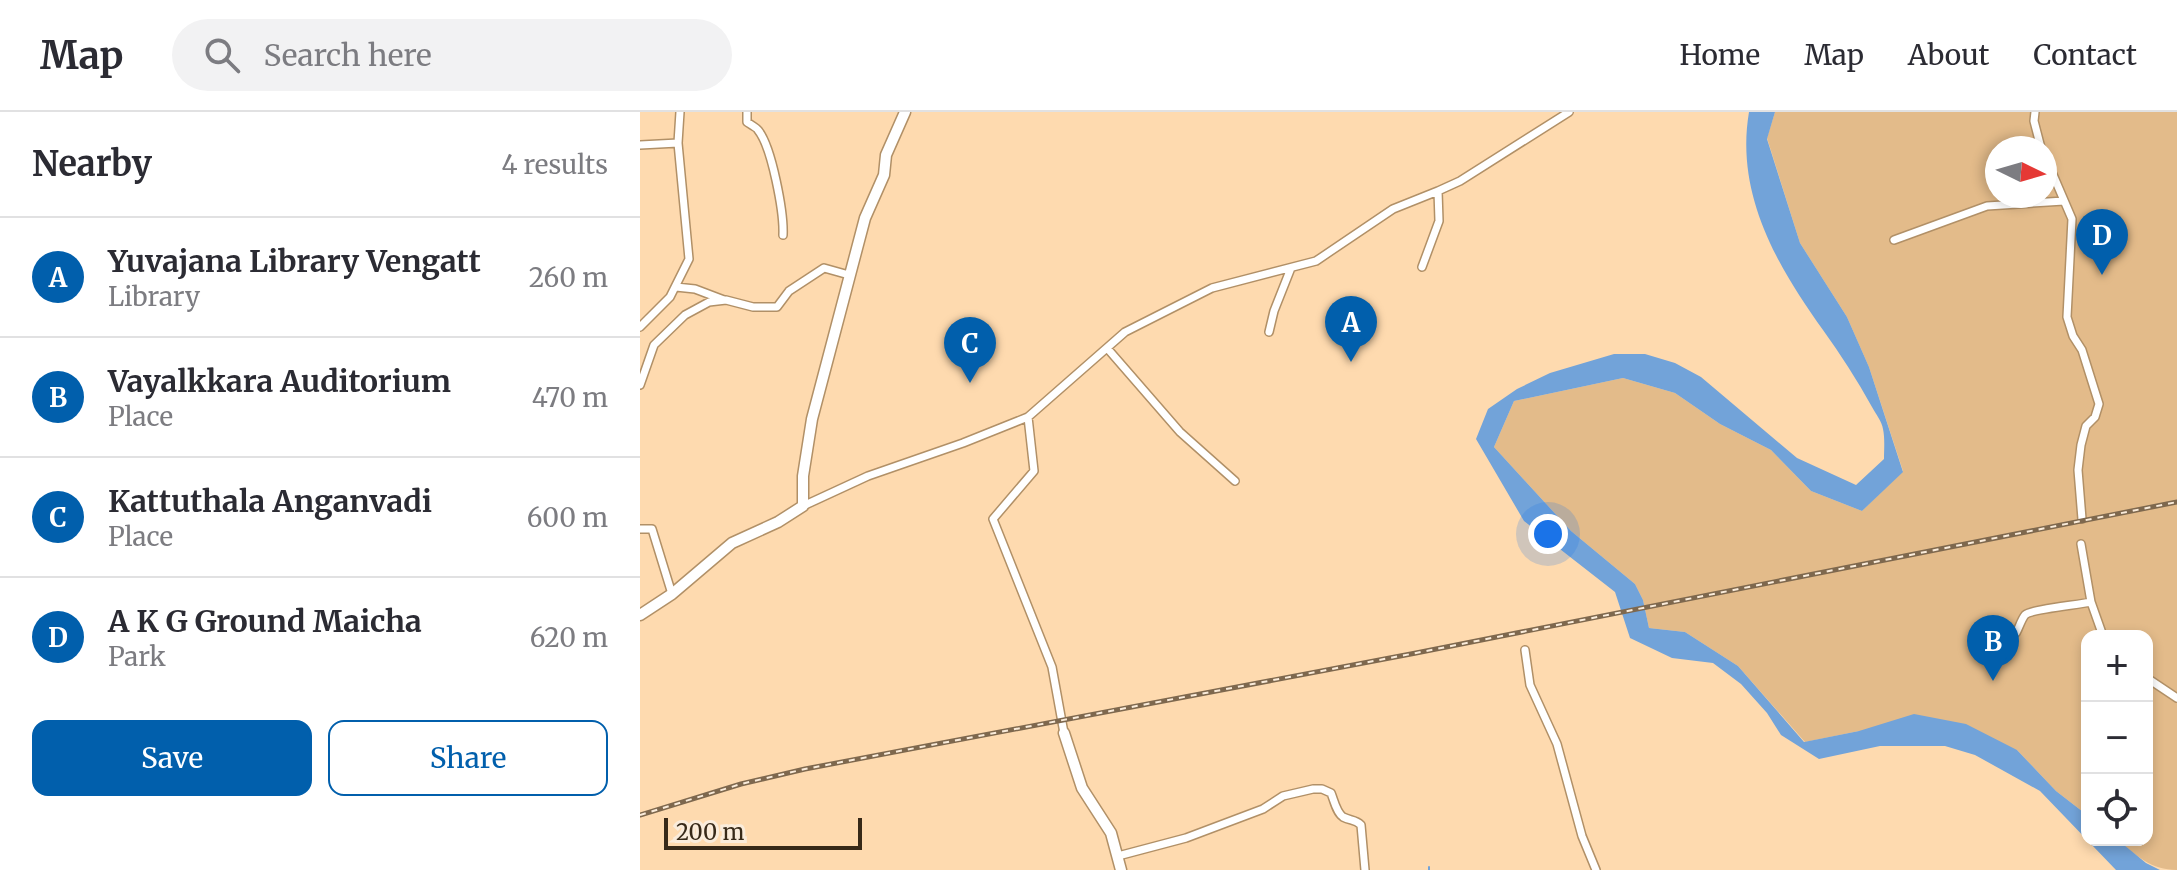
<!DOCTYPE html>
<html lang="en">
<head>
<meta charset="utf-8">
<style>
	:root { --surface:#fff; --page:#f2f2f3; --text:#2b2b33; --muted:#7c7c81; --line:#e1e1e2; --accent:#015fac }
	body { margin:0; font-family:Merriweather,serif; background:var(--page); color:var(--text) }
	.controls { position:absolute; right:24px; bottom:24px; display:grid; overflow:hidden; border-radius:16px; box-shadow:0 4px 12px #0003 }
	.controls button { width:72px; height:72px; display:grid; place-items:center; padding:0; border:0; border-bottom:2px solid var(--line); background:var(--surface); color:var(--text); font:40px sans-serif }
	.compass { position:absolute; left:1345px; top:24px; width:72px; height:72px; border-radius:50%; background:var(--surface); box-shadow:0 4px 12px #0003; rotate:95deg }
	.scale { position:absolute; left:24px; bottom:20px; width:198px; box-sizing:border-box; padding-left:8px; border:4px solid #372918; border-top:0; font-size:22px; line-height:28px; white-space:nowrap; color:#372918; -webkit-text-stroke:6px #faecdb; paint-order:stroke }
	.you { position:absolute; left:908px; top:422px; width:28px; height:28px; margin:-20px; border:6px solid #fff; border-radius:50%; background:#1a73e8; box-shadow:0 0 0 12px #1a73e833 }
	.badge { display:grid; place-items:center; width:52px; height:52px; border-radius:50%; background:var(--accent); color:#fff; font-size:26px; font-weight:700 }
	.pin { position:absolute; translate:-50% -66px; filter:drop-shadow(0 2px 4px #0008) }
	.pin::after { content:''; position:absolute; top:42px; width:28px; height:24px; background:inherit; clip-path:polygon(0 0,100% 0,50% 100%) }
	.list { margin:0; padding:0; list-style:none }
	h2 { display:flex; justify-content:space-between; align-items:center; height:104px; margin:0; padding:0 32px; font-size:34px }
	h2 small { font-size:26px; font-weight:400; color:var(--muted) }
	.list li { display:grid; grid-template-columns:52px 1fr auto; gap:24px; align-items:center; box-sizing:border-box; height:120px; padding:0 32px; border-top:2px solid var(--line) }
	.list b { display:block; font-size:30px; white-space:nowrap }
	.list p { margin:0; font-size:26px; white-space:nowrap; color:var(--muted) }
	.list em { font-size:26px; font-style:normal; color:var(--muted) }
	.actions { display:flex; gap:16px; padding:24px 32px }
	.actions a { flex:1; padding:18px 0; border:2px solid var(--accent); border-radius:16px; text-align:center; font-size:28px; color:var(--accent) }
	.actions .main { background:var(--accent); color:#fff }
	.icon { flex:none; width:44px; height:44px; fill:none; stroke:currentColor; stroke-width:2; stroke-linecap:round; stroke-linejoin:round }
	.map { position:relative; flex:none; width:1537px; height:758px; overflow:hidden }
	header { display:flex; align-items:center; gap:48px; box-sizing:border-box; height:112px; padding:0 40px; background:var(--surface); border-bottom:2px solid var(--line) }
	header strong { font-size:38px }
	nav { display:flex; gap:44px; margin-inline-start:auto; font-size:28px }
	.search { width:560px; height:72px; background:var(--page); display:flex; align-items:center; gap:20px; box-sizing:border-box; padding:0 28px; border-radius:44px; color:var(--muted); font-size:30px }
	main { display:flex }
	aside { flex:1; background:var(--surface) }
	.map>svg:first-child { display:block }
	.green { fill:#e3bb8a; fill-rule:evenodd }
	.water { fill:#72a3d9 }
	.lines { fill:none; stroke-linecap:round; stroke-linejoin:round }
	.stream { stroke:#72a3d9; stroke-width:2 }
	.street-casing { stroke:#b19067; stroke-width:10 }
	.secondary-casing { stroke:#b19067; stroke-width:13 }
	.street { stroke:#fff; stroke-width:7 }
	.secondary { stroke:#fff; stroke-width:10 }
	.rail-casing { stroke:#7e684e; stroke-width:5 }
	.rail { stroke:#faecdb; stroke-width:2; stroke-dasharray:6; stroke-linecap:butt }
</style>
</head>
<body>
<header>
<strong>Map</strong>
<div class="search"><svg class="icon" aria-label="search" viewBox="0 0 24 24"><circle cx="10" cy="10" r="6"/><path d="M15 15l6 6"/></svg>Search here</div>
<nav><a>Home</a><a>Map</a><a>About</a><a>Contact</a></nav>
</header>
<main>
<aside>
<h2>Nearby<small>4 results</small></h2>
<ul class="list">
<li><span class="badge">A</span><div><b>Yuvajana Library Vengatt</b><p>Library</p></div><em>260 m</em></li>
<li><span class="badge">B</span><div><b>Vayalkkara Auditorium</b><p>Place</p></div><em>470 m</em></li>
<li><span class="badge">C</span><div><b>Kattuthala Anganvadi</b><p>Place</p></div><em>600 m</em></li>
<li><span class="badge">D</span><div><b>A K G Ground Maicha</b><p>Park</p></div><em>620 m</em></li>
</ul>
<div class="actions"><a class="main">Save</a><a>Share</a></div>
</aside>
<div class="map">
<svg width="1537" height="758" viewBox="0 0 1537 758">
	<rect width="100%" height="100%" fill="#fedaaf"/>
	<!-- green -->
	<path class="green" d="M 1135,0 L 1537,0 L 1537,758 C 1511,758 1497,744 1478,728 L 1507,728 L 1507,524 L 1447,524 L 1447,703 L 1416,679 L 1377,638 L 1219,619 L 1165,630 L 1098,554 L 1045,520 L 1009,516 L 1003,488 L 995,472 L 931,419 L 854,335 L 874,289 L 983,266 L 1035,281 L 1080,312 L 1131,338 L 1171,379 L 1222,399 L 1263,359 L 1229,255 L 1207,205 L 1160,131 L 1127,26 ZM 1357,36 L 1405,36 L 1405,84 L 1357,84 Z"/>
	<!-- water -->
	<path class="water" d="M 1109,0 L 1135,0 L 1127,27 L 1160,131 L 1207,205 L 1229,255 L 1263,360 L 1222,399 L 1171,379 L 1131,338 L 1080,312 L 1035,281 L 983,266 L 874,289 L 854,335 L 931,419 L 995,472 L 1003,488 L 1009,516 L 1045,520 L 1098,554 L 1164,630 L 1219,619 L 1274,602 L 1326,612 L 1377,638 L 1416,679 L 1447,703 L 1447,728 L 1478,728 L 1506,751 L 1520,758 L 1476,758 L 1400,679 L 1335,643 L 1305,634 L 1240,634 L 1179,647 L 1141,623 L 1127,601 L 1101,572 L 1073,551 L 1032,546 L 990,526 L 975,480 L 884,409 L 836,327 L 848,297 L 877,277 L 910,261 L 974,242 L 1005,242 L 1035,251 L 1061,265 L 1157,346 L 1216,373 L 1244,347 C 1244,338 1245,326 1243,317 C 1242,310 1236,302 1232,295 C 1217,268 1201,243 1183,218 C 1137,154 1095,82 1109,0 Z"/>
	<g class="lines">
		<!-- stream -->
		<path class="stream" d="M 789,758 L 789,755"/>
		<defs>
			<path id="street" d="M 107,0 L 107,10 C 108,11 117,16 118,18 C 132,35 144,101 143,123
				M 1395,0 L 1394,9 L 1401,36
				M 0,33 L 38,31
				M 1405,44 L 1432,107 L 1427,205 L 1433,224 L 1442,238 L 1459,292 L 1455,305 L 1446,314 L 1441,333 L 1438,358 L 1442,407
				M 1254,128 L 1347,94 L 1424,89
				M 782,155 L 799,109 L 798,79 L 820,69 L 929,0
				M 36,175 L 55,177 L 84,188
				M 0,215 L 30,185 L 49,147 L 38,31 L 40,0
				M 629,220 L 634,199 L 651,156
				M 467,236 L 540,320 L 595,369
				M 0,273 L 14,233 L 45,203 L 69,190 L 86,188 L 113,195 L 137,195 L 149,179 L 184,156 L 209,163
				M 388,305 L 394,359 L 353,407 L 412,555 L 424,621
				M 163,394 L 228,364 L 323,331 L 388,305 L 485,220 L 572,176 L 676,149 L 753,97 L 798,79
				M 0,417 L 12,417 L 32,482
				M 1441,432 L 1451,490 L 1463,524
				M 1352,526 L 1376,521 C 1379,516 1381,508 1385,503 C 1391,497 1438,493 1451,490
				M 885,538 L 890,573 L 917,632 L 942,724 L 956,758
				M 1507,566 L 1537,586
				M 478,744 L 546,726 L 623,697 L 643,684 L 673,677 L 682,677 L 691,681 C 694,688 696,700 703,705 C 711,709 715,707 721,713 L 725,758"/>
			<path id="secondary" d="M 0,503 L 32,482 L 92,431 L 138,410 L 163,394 L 163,364 L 172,307 L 225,106 L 244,63 L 246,43 L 265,0
				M 424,621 L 442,676 L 471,721 L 481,758"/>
		</defs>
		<!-- street casing -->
		<use href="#street" class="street-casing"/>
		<!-- secondary casing -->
		<use href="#secondary" class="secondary-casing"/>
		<!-- street -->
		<use href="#street" class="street"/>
		<!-- secondary -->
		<use href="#secondary" class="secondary"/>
		<defs>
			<path id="rail" d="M 0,703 L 101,672 L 165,657 L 776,541 L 1537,390"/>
		</defs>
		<!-- rail casing -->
		<use href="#rail" class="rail-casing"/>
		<!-- rail -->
		<use href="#rail" class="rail"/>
	</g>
</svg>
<div class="controls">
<button>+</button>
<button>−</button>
<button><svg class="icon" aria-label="locate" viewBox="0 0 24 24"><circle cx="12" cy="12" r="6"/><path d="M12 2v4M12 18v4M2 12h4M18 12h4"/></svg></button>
</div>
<svg class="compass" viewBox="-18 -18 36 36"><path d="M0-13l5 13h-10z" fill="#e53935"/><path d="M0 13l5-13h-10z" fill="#7c7c81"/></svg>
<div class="scale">200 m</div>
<div class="you"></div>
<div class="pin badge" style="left:711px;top:250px">A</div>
<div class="pin badge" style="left:1353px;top:569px">B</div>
<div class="pin badge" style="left:330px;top:271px">C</div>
<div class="pin badge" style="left:1462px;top:163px">D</div>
</div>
</main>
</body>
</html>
